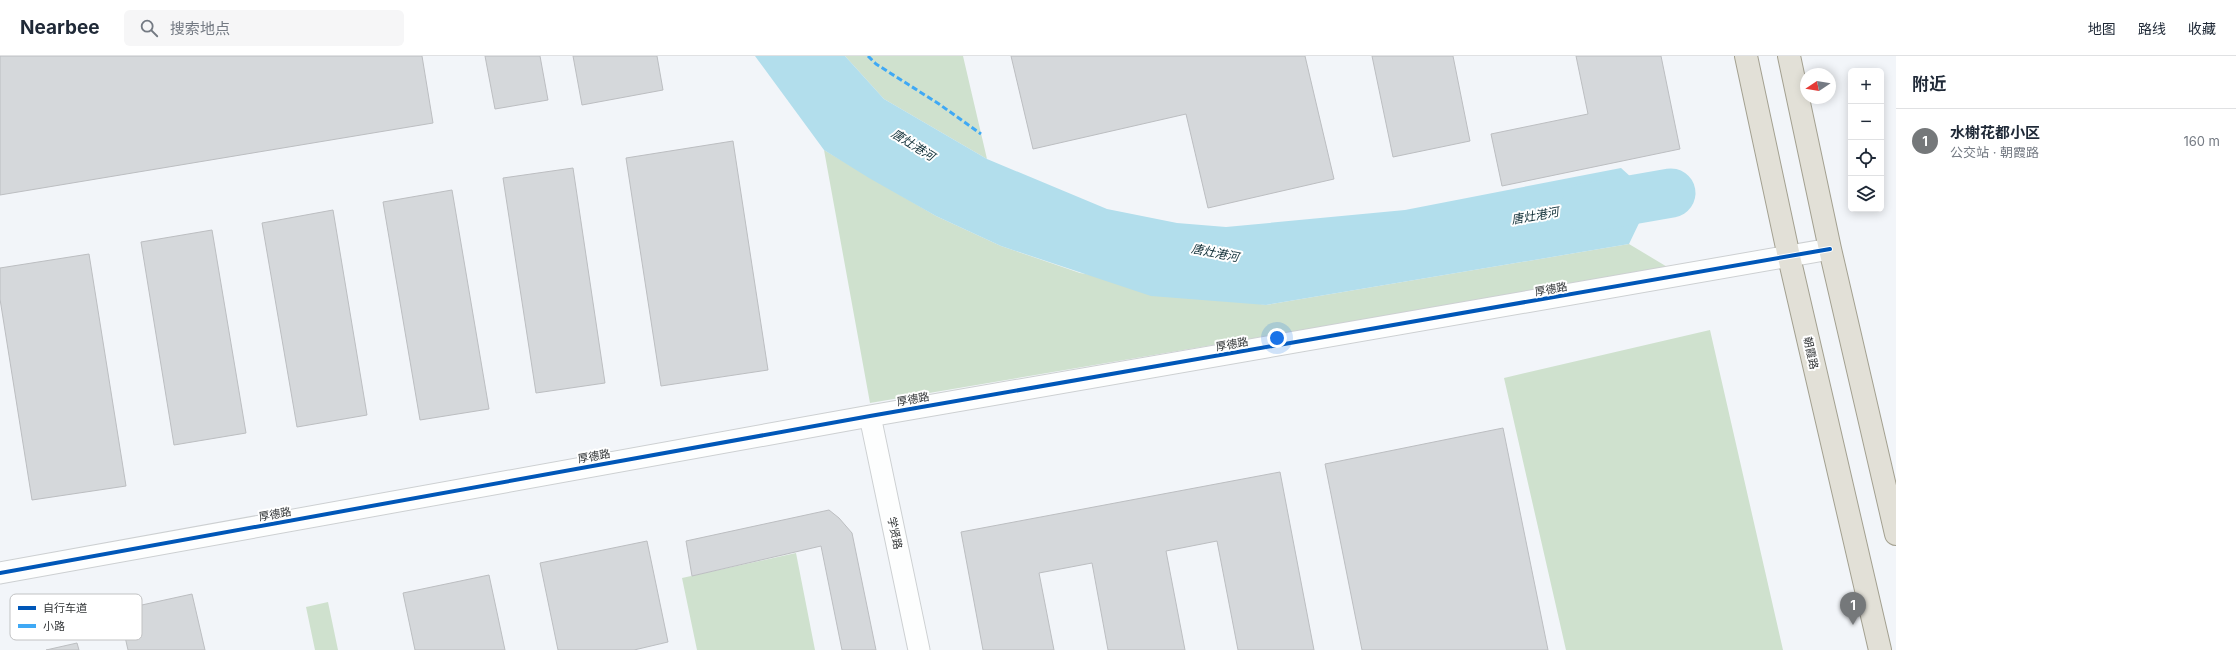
<!DOCTYPE html>
<html lang="zh">
<head>
<meta charset="utf-8">
<style>
	:root { --surface:#fff; --page:#f6f6f7; --text:#1f2937; --muted:#747a83; --line:#e0e1e3; --accent:#75787a }
	body { margin:0; font-family:Inter,"Noto Sans SC",sans-serif; background:var(--page); color:var(--text) }
	.controls { position:absolute; right:12px; top:12px; display:grid; overflow:hidden; border-radius:6px; box-shadow:0 2px 10px #0003 }
	.controls button { width:36px; height:36px; display:grid; place-items:center; padding:0; border:0; border-bottom:1px solid var(--line); background:var(--surface); color:var(--text); font:20px sans-serif }
	.compass { position:absolute; left:1800px; top:12px; width:36px; height:36px; border-radius:50%; background:var(--surface); box-shadow:0 2px 10px #0003; rotate:258deg }
	.you { position:absolute; left:1277px; top:282px; width:14px; height:14px; margin:-10px; border:3px solid #fff; border-radius:50%; background:#1a73e8; box-shadow:0 0 0 6px #1a73e833 }
	.badge { display:grid; place-items:center; width:26px; height:26px; border-radius:50%; background:var(--accent); color:#fff; font-size:13px; font-weight:700 }
	.pin { position:absolute; translate:-50% -33px; filter:drop-shadow(0 1px 2px #0008) }
	.pin::after { content:''; position:absolute; top:21px; width:14px; height:12px; background:inherit; clip-path:polygon(0 0,100% 0,50% 100%) }
	.list { margin:0; padding:0; list-style:none }
	h2 { display:flex; justify-content:space-between; align-items:center; height:52px; margin:0; padding:0 16px; font-size:17px }
	h2 small { font-size:13px; font-weight:400; color:var(--muted) }
	.list li { display:grid; grid-template-columns:26px 1fr auto; gap:12px; align-items:center; box-sizing:border-box; height:64px; padding:0 16px; border-top:1px solid var(--line) }
	.list b { display:block; font-size:15px; white-space:nowrap }
	.list p { margin:0; font-size:13px; white-space:nowrap; color:var(--muted) }
	.list em { font-size:13px; font-style:normal; color:var(--muted) }
	.icon { flex:none; width:22px; height:22px; fill:none; stroke:currentColor; stroke-width:2; stroke-linecap:round; stroke-linejoin:round }
	.map { position:relative; flex:none; width:1896px; height:594px; overflow:hidden }
	header { display:flex; align-items:center; gap:24px; box-sizing:border-box; height:56px; padding:0 20px; background:var(--surface); border-bottom:1px solid var(--line) }
	header strong { font-size:19px }
	nav { display:flex; gap:22px; margin-inline-start:auto; font-size:14px }
	.search { width:280px; height:36px; background:var(--page); display:flex; align-items:center; gap:10px; box-sizing:border-box; padding:0 14px; border-radius:6px; color:var(--muted); font-size:15px }
	main { display:flex }
	aside { flex:1; background:var(--surface) }
	.map>svg:first-child { display:block }
	.green { fill:#cfe1ce }
	.water { fill:#b2deec }
	.lines { fill:none; stroke-linecap:round; stroke-linejoin:round }
	.river { stroke:#b2deec; stroke-width:49 }
	.building { fill:#d5d8db; stroke:#bcbec1 }
	.street-casing { stroke:#cdd0d2; stroke-width:23 }
	.primary-casing { stroke:#a3a090; stroke-width:24 }
	.street { stroke:#fdfefe; stroke-width:21 }
	.primary { stroke:#e2e0d7; stroke-width:22 }
	.quiet { stroke:#3fa9f5; stroke-width:3; stroke-dasharray:6 3; stroke-linecap:butt }
	.cycleway-casing { stroke:#fff; stroke-width:6 }
	.cycleway { stroke:#0057b8; stroke-width:4 }
	.labels { text-anchor:middle; stroke-width:4; stroke-linejoin:round; paint-order:stroke }
	.street-label { font-size:11px; fill:#313436; stroke:#fff }
	.water-label { font-size:12px; font-style:italic; fill:#102f37; stroke:#fff }
	.key { fill:#fff; stroke:#c1c2c3; stroke-width:1 }
	.key-label { font-size:11px; fill:#313436 }
</style>
</head>
<body>
<header>
<strong>Nearbee</strong>
<div class="search"><svg class="icon" aria-label="search" viewBox="0 0 24 24"><circle cx="10" cy="10" r="6"/><path d="M15 15l6 6"/></svg>搜索地点</div>
<nav><a>地图</a><a>路线</a><a>收藏</a></nav>
</header>
<main>
<div class="map">
<svg width="1896" height="594" viewBox="0 0 1896 594">
	<rect width="100%" height="100%" fill="#f2f5f9"/>
	<!-- green -->
	<path class="green" d="M 845,0 L 963,0 L 987,103 L 884,43 Z
		M 824,94 L 936,160 L 1001,190 L 1080,217 L 1266,249 L 1629,188 L 1669,212 L 870,347 Z
		M 1710,274 L 1783,594 L 1566,594 L 1504,322 Z
		M 796,497 L 815,594 L 697,594 L 682,522 Z
		M 328,546 L 338,594 L 315,594 L 306,551 Z"/>
	<!-- water -->
	<path class="water" d="M 755,0 L 845,0 L 884,43 L 987,103 L 1107,153 L 1177,167 L 1226,171 L 1405,154 L 1621,112 L 1652,140 L 1629,188 L 1266,249 L 1151,240 L 1001,190 L 936,160 L 869,122 L 824,94 Z"/>
	<g class="lines">
		<!-- river -->
		<path class="river" d="M 1585,152 L 1671,137"/>
	</g>
	<!-- building -->
	<path class="building" d="M 0,0 L 422,0 L 433,67 L 0,139 Z
		M 485,0 L 540,0 L 548,44 L 495,53 Z
		M 573,0 L 657,0 L 663,34 L 582,49 Z
		M 1011,0 L 1305,0 L 1334,123 L 1208,152 L 1186,58 L 1033,93 Z
		M 1372,0 L 1453,0 L 1470,85 L 1393,101 Z
		M 1576,0 L 1661,0 L 1680,93 L 1502,130 L 1491,78 L 1588,58 Z
		M 733,85 L 768,314 L 661,330 L 626,102 Z
		M 573,112 L 605,327 L 536,337 L 503,122 Z
		M 452,134 L 489,353 L 420,364 L 383,146 Z
		M 333,154 L 367,359 L 297,371 L 262,167 Z
		M 212,174 L 246,377 L 174,389 L 141,186 Z
		M 89,198 L 126,430 L 32,444 L 0,243 L 0,212 Z
		M 1503,372 L 1548,594 L 1362,594 L 1325,408 Z
		M 1280,416 L 1314,594 L 1238,594 L 1217,485 L 1166,495 L 1185,594 L 1108,594 L 1092,507 L 1039,517 L 1054,594 L 983,594 L 961,476 Z
		M 829,454 L 839,462 L 852,477 L 876,594 L 842,594 L 821,490 L 692,520 L 686,485 Z
		M 647,485 L 668,586 L 634,594 L 558,594 L 540,507 Z
		M 489,519 L 505,594 L 415,594 L 403,537 Z
		M 192,538 L 205,594 L 128,594 L 119,554 Z
		M 77,587 L 79,594 L 46,594 Z"/>
	<g class="lines">
		<defs>
			<path id="street" d="M 870,360 L 919,594
				M 0,517 L 870,360 L 1830,193"/>
			<path id="primary" d="M 1746,0 L 1789,201 L 1880,594
				M 1789,0 L 1830,193 L 1896,478"/>
		</defs>
		<!-- street casing -->
		<use href="#street" class="street-casing"/>
		<!-- primary casing -->
		<use href="#primary" class="primary-casing"/>
		<!-- street -->
		<use href="#street" class="street"/>
		<!-- primary -->
		<use href="#primary" class="primary"/>
		<!-- quiet -->
		<path class="quiet" d="M 868,0 L 876,8 L 939,48 L 981,78"/>
		<defs>
			<path id="cycleway" d="M 0,517 L 870,360 L 1830,193"/>
		</defs>
		<!-- cycleway casing -->
		<use href="#cycleway" class="cycleway-casing"/>
		<!-- cycleway -->
		<use href="#cycleway" class="cycleway"/>
	</g>
	<g class="labels">
		<!-- street labels -->
		<g class="street-label">
			<text transform="translate(1551 233) rotate(-10)" y="4">厚德路</text>
			<text transform="translate(1232 288) rotate(-10)" y="4">厚德路</text>
			<text transform="translate(1811 297) rotate(77)" y="4">朝霞路</text>
			<text transform="translate(913 343) rotate(-10)" y="4">厚德路</text>
			<text transform="translate(594 400) rotate(-10)" y="4">厚德路</text>
			<text transform="translate(275 458) rotate(-10)" y="4">厚德路</text>
			<text transform="translate(895 477) rotate(78)" y="4">学贤路</text>
		</g>
		<!-- water labels -->
		<g class="water-label">
			<text transform="translate(913 89) rotate(32)" y="4">唐灶港河</text>
			<text transform="translate(1535 160) rotate(-10)" y="4">唐灶港河</text>
			<text transform="translate(1215 197) rotate(11)" y="4">唐灶港河</text>
		</g>
	</g>
	<!-- legend -->
	<rect x="10" y="538" width="132" height="46" rx="6" class="key"/>
	<rect x="18" y="550" width="18" height="4" fill="#0057b8"/>
	<rect x="18" y="568" width="18" height="4" fill="#3fa9f5"/>
	<g class="key-label">
		<text x="43" y="556">自行车道</text>
		<text x="43" y="574">小路</text>
	</g>
</svg>
<div class="controls">
<button>+</button>
<button>−</button>
<button><svg class="icon" aria-label="locate" viewBox="0 0 24 24"><circle cx="12" cy="12" r="6"/><path d="M12 2v4M12 18v4M2 12h4M18 12h4"/></svg></button>
<button><svg class="icon" aria-label="layers" viewBox="0 0 24 24"><path d="M12 4l9 5-9 5-9-5zM3 14l9 5 9-5"/></svg></button>
</div>
<svg class="compass" viewBox="-18 -18 36 36"><path d="M0-13l5 13h-10z" fill="#e53935"/><path d="M0 13l5-13h-10z" fill="#747a83"/></svg>
<div class="you"></div>
<div class="pin badge" style="left:1853px;top:569px">1</div>
</div>
<aside>
<h2>附近<small></small></h2>
<ul class="list">
<li><span class="badge">1</span><div><b>水榭花都小区</b><p>公交站 · 朝霞路</p></div><em>160 m</em></li>
</ul>
</aside>
</main>
</body>
</html>
